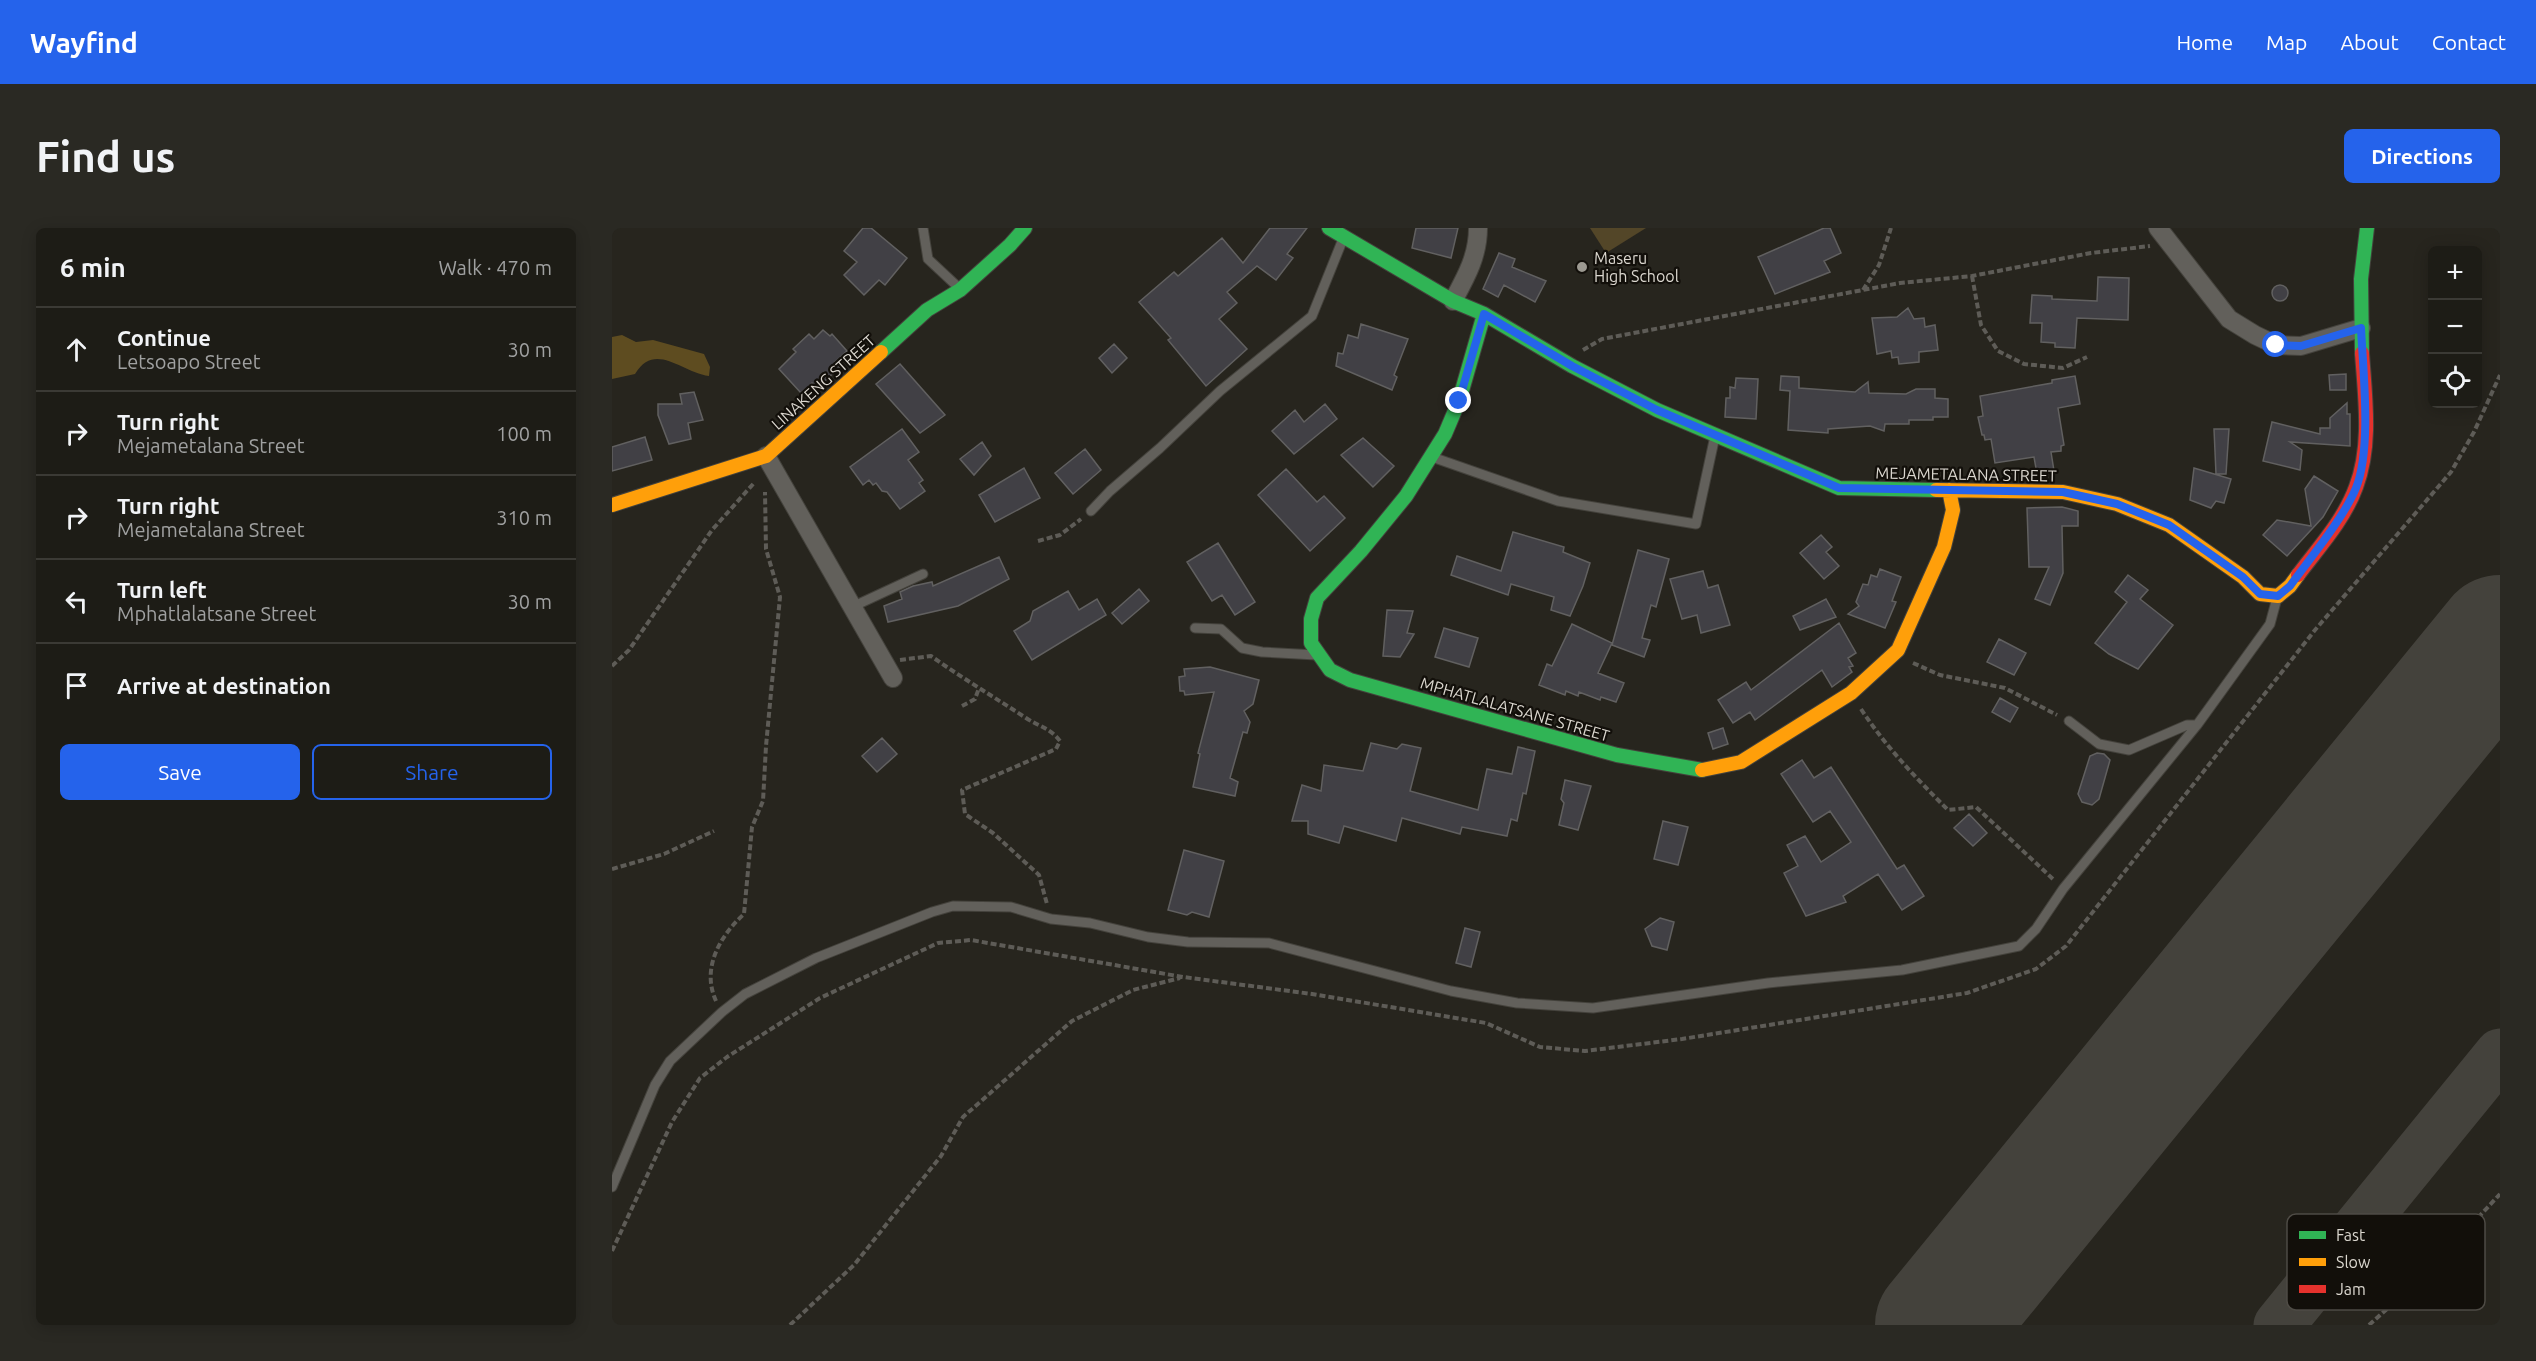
<!DOCTYPE html>
<html lang="en">
<head>
<meta charset="utf-8">
<style>
	:root { --surface:#1d1c16; --page:#2a2923; --text:#f1f3f6; --muted:#a0a1a1; --line:#3b3a35; --accent:#2563eb }
	body { margin:0; font-family:Ubuntu,sans-serif; background:var(--page); color:var(--text) }
	.controls { position:absolute; right:18px; top:18px; display:grid; overflow:hidden; border-radius:9px; box-shadow:0 3px 15px #0003 }
	.controls button { width:54px; height:54px; display:grid; place-items:center; padding:0; border:0; border-bottom:2px solid var(--line); background:var(--surface); color:var(--text); font:30px sans-serif }
	.stop { position:absolute; width:18px; height:18px; margin:-14px; border:4px solid #2563eb; border-radius:50%; background:#fff }
	.stop.end { background:#2563eb; border-color:#fff; box-shadow:0 2px 6px #0008 }
	.list { margin:0; padding:0; list-style:none }
	h2 { display:flex; justify-content:space-between; align-items:center; height:78px; margin:0; padding:0 24px; font-size:26px }
	h2 small { font-size:20px; font-weight:400; color:var(--muted) }
	.list li { display:grid; grid-template-columns:39px 1fr auto; gap:18px; align-items:center; box-sizing:border-box; height:84px; padding:0 24px; border-top:2px solid var(--line) }
	.list b { display:block; font-size:22px; white-space:nowrap }
	.list p { margin:0; font-size:20px; white-space:nowrap; color:var(--muted) }
	.list em { font-size:20px; font-style:normal; color:var(--muted) }
	.actions { display:flex; gap:12px; padding:18px 24px }
	.actions a { flex:1; padding:14px 0; border:2px solid var(--accent); border-radius:9px; text-align:center; font-size:21px; color:var(--accent) }
	.actions .main { background:var(--accent); color:#fff }
	.icon { flex:none; width:33px; height:33px; fill:none; stroke:currentColor; stroke-width:2; stroke-linecap:round; stroke-linejoin:round }
	.map { position:relative; flex:none; width:1888px; height:1097px; overflow:hidden; border-radius:9px }
	header { display:flex; align-items:center; gap:36px; box-sizing:border-box; height:84px; padding:0 30px; background:var(--accent); color:#fff }
	header strong { font-size:28px }
	nav { display:flex; gap:33px; margin-inline-start:auto; font-size:21px }
	.intro { display:flex; align-items:center; justify-content:space-between; box-sizing:border-box; height:144px; padding:0 36px }
	h1 { margin:0; font-size:42px }
	.button { padding:15px 27px; border-radius:9px; background:var(--accent); color:#fff; font-size:21px; font-weight:700 }
	main { display:flex; gap:36px; padding:0 36px }
	aside { flex:1; background:var(--surface); border-radius:9px; box-shadow:0 3px 15px #0003 }
	.map>svg:first-child { display:block }
	.green { fill:#534628 }
	.forest { fill:#5e4c20 }
	.lines { fill:none; stroke-linecap:round; stroke-linejoin:round }
	.taxiway { stroke:#44423c; stroke-width:51 }
	.runway { stroke:#44423c; stroke-width:128 }
	.building { fill:#414045; stroke:#616060; stroke-width:1.5 }
	.lane-casing { stroke:#44423c; stroke-width:11 }
	.street-casing { stroke:#44423c; stroke-width:20 }
	.fast-casing { stroke:#44423c; stroke-width:16 }
	.slow-casing { stroke:#44423c; stroke-width:16 }
	.jam-casing { stroke:#44423c; stroke-width:16 }
	.path { stroke:#5e5c57; stroke-width:4; stroke-dasharray:6 3; stroke-linecap:butt }
	.lane { stroke:#62605b; stroke-width:9 }
	.street { stroke:#62605b; stroke-width:18 }
	.fast { stroke:#30b455; stroke-width:14 }
	.slow { stroke:#ff9f0a; stroke-width:14 }
	.jam { stroke:#e5322d; stroke-width:14 }
	.route { stroke:#2563eb; stroke-width:8 }
	.poi-dot { fill:#9c9991; stroke:#120f0a; stroke-width:2 }
	.labels { text-anchor:middle; stroke-width:4.5; stroke-linejoin:round; paint-order:stroke }
	.poi-label { font-size:16px; fill:#dbd7cf; stroke:#120f0a; text-anchor:start }
	.street-label { font-size:16px; fill:#dbd7cf; stroke:#120f0a }
	.key { fill:#120f0a; stroke:#4e4b45; stroke-width:1.5 }
	.key-label { font-size:16px; fill:#dbd7cf }
</style>
</head>
<body>
<header>
<strong>Wayfind</strong>
<nav><a>Home</a><a>Map</a><a>About</a><a>Contact</a></nav>
</header>
<div class="intro"><h1>Find us</h1><a class="button">Directions</a></div>
<main>
<aside>
<h2>6 min<small>Walk · 470 m</small></h2>
<ul class="list">
<li><svg class="icon" aria-label="ahead" viewBox="0 0 24 24"><path d="M12 20V5M6 11l6-6 6 6"/></svg><div><b>Continue</b><p>Letsoapo Street</p></div><em>30 m</em></li>
<li><svg class="icon" aria-label="right" viewBox="0 0 24 24"><path d="M7 20v-9h11M14 6l5 5-5 5"/></svg><div><b>Turn right</b><p>Mejametalana Street</p></div><em>100 m</em></li>
<li><svg class="icon" aria-label="right" viewBox="0 0 24 24"><path d="M7 20v-9h11M14 6l5 5-5 5"/></svg><div><b>Turn right</b><p>Mejametalana Street</p></div><em>310 m</em></li>
<li><svg class="icon" aria-label="left" viewBox="0 0 24 24"><path d="M17 20v-9H6M10 6l-5 5 5 5"/></svg><div><b>Turn left</b><p>Mphatlalatsane Street</p></div><em>30 m</em></li>
<li><svg class="icon" aria-label="arrive" viewBox="0 0 24 24"><path d="M6 21V4h12l-3 4 3 4H6"/></svg><div><b>Arrive at destination</b></div></li>
</ul>
<div class="actions"><a class="main">Save</a><a>Share</a></div>
</aside>
<div class="map">
<svg width="1888" height="1097" viewBox="0 0 1888 1097">
	<rect width="100%" height="100%" fill="#27251e"/>
	<!-- green -->
	<path class="green" d="M 978,0 L 1034,0 L 994,25 Z"/>
	<!-- forest -->
	<path class="forest" d="M 10,107 L 24,114 L 41,112 L 92,126 L 98,139 L 97,148 C 69,144 43,113 23,146 L 0,151 L 0,109 Z"/>
	<g class="lines">
		<!-- taxiway -->
		<path class="taxiway" d="M 1874,428 L 1888,421
			M 1667,1097 L 1888,826"/>
		<!-- runway -->
		<path class="runway" d="M 1327,1097 L 1888,411"/>
	</g>
	<!-- building -->
	<path class="building" d="M 251,0 L 259,0 L 295,30 L 273,57 L 267,52 L 252,67 L 232,47 L 245,34 L 232,23 Z
		M 658,0 L 695,0 L 675,26 L 681,30 L 664,52 L 645,38 L 615,64 L 625,75 L 607,91 L 635,121 L 594,158 L 556,112 L 559,110 L 527,74 L 562,44 L 566,48 L 610,10 L 631,35 Z
		M 804,0 L 846,0 L 839,30 L 800,20 Z
		M 1212,0 L 1218,0 L 1229,25 L 1212,33 L 1218,44 L 1163,66 L 1146,29 Z
		M 887,25 L 903,31 L 900,39 L 934,53 L 923,74 L 892,57 L 886,69 L 871,61 Z
		M 1486,49 L 1517,50 L 1516,92 L 1465,90 L 1463,120 L 1443,119 L 1443,115 L 1429,114 L 1430,95 L 1418,95 L 1420,67 L 1440,68 L 1440,71 L 1485,73 Z
		M1660 65a8 8 0 1 1 16 0a8 8 0 1 1-16 0Z
		M 1296,80 L 1302,91 L 1312,90 L 1313,99 L 1323,97 L 1326,122 L 1307,124 L 1307,134 L 1287,136 L 1286,129 L 1280,130 L 1279,123 L 1265,126 L 1260,90 L 1285,89 Z
		M 749,96 L 796,111 L 782,147 L 785,149 L 780,162 L 724,138 L 726,125 L 731,126 L 736,107 L 746,110 Z
		M 211,102 L 218,108 L 220,106 L 235,123 L 223,134 L 228,139 L 205,160 L 200,155 L 189,165 L 167,141 L 184,124 L 181,121 L 197,106 L 202,111 Z
		M 502,116 L 515,130 L 500,145 L 487,130 Z
		M 288,136 L 333,187 L 308,205 L 264,156 Z
		M 1734,146 L 1734,162 L 1718,162 L 1717,147 Z
		M 1169,148 L 1187,149 L 1187,160 L 1243,164 L 1256,154 L 1257,165 L 1294,166 L 1304,161 L 1323,161 L 1323,170 L 1336,171 L 1336,189 L 1321,189 L 1321,192 L 1297,192 L 1297,196 L 1273,196 L 1272,203 L 1258,198 L 1216,201 L 1216,205 L 1176,202 L 1178,163 L 1168,162 Z
		M 1463,148 L 1468,176 L 1446,180 L 1452,217 L 1449,218 L 1449,223 L 1439,224 L 1442,243 L 1425,246 L 1422,229 L 1383,235 L 1379,211 L 1373,212 L 1372,207 L 1370,207 L 1366,189 L 1371,188 L 1368,168 L 1440,155 L 1440,152 Z
		M 1124,150 L 1146,151 L 1144,191 L 1113,189 L 1114,170 L 1118,170 L 1118,159 L 1123,160 Z
		M 82,164 L 91,192 L 76,195 L 79,211 L 57,216 L 46,187 L 46,176 L 70,176 L 68,166 Z
		M 1735,175 L 1735,186 L 1738,186 L 1738,218 L 1678,214 L 1690,222 L 1688,242 L 1651,233 L 1660,194 L 1708,206 L 1708,200 L 1718,200 L 1718,190 Z
		M 713,176 L 725,191 L 682,226 L 660,203 L 683,182 L 692,194 Z
		M 290,201 L 307,224 L 296,232 L 311,252 L 307,255 L 313,263 L 288,281 L 275,264 L 270,263 L 264,255 L 261,257 L 257,252 L 251,257 L 238,239 Z
		M 1602,201 L 1617,201 L 1614,246 L 1604,246 Z
		M 33,209 L 40,232 L 0,243 L 0,219 Z
		M 751,210 L 782,238 L 761,259 L 729,227 Z
		M 370,214 L 379,228 L 362,247 L 348,231 Z
		M 473,221 L 489,242 L 461,266 L 443,245 Z
		M 412,240 L 428,270 L 383,294 L 367,267 Z
		M 1582,240 L 1619,251 L 1612,275 L 1604,273 L 1599,280 L 1578,272 Z
		M 674,241 L 705,274 L 712,268 L 733,290 L 698,323 L 646,267 Z
		M 1702,248 L 1726,263 L 1711,289 L 1675,328 L 1651,307 L 1665,292 L 1699,298 L 1693,261 Z
		M 1450,279 L 1466,283 L 1466,298 L 1450,298 L 1451,345 L 1438,377 L 1423,371 L 1437,339 L 1417,339 L 1415,280 Z
		M 901,304 L 952,319 L 951,324 L 978,335 L 971,358 L 958,388 L 939,382 L 942,369 L 899,356 L 896,367 L 839,347 L 845,328 L 889,343 Z
		M 1209,307 L 1220,319 L 1214,324 L 1227,338 L 1212,351 L 1188,325 Z
		M 606,315 L 643,374 L 623,387 L 610,367 L 600,373 L 575,334 Z
		M 1026,322 L 1057,331 L 1044,379 L 1039,377 L 1030,410 L 1038,412 L 1032,429 L 1000,417 Z
		M 387,329 L 397,351 L 346,378 L 276,394 L 272,378 L 290,371 L 288,364 L 301,358 L 320,354 L 321,358 Z
		M 1268,341 L 1289,349 L 1280,373 L 1284,374 L 1273,400 L 1236,386 L 1247,378 L 1244,374 L 1251,356 L 1256,357 L 1259,347 L 1265,349 Z
		M 1091,343 L 1096,360 L 1106,357 L 1118,397 L 1089,405 L 1085,387 L 1070,391 L 1058,351 Z
		M 1516,347 L 1536,362 L 1528,371 L 1561,397 L 1526,441 L 1497,426 L 1483,415 L 1515,374 L 1503,364 Z
		M 527,361 L 537,373 L 510,396 L 500,385 Z
		M 456,363 L 467,382 L 485,371 L 494,387 L 420,432 L 402,403 L 418,393 L 421,383 Z
		M 1214,371 L 1224,389 L 1188,402 L 1181,388 Z
		M 775,382 L 801,383 L 795,405 L 802,406 L 788,429 L 771,428 Z
		M 1227,395 L 1244,425 L 1236,430 L 1241,438 L 1237,439 L 1240,444 L 1220,459 L 1210,442 L 1143,492 L 1138,484 L 1121,495 L 1106,472 L 1134,454 L 1139,462 Z
		M 960,396 L 1000,415 L 986,445 L 1012,455 L 1004,474 L 989,469 L 988,472 L 967,464 L 966,468 L 954,463 L 953,467 L 927,457 L 935,436 L 940,438 Z
		M 832,400 L 866,410 L 857,439 L 823,429 Z
		M 1387,411 L 1414,425 L 1402,447 L 1375,434 Z
		M 598,439 L 647,452 L 641,476 L 632,483 L 638,494 L 635,505 L 631,504 L 618,550 L 626,554 L 623,568 L 581,559 L 588,526 L 586,525 L 602,464 L 573,467 L 572,463 L 568,463 L 567,449 L 573,448 L 572,441 Z
		M 1388,470 L 1406,480 L 1398,494 L 1380,484 Z
		M 1111,500 L 1116,516 L 1101,521 L 1096,505 Z
		M 270,510 L 285,526 L 265,544 L 250,528 Z
		M 759,515 L 785,521 L 790,516 L 809,520 L 798,563 L 866,582 L 875,541 L 900,546 L 906,519 L 923,523 L 914,566 L 911,565 L 905,593 L 899,591 L 895,608 L 850,599 L 848,606 L 790,590 L 784,613 L 732,598 L 727,615 L 696,606 L 696,593 L 680,593 L 690,557 L 709,563 L 712,537 L 751,543 Z
		M 1485,525 L 1492,526 L 1498,532 L 1487,571 L 1480,577 L 1470,574 L 1466,566 L 1478,528 Z
		M 1190,532 L 1202,550 L 1219,539 L 1285,641 L 1292,637 L 1312,668 L 1290,682 L 1266,646 L 1231,668 L 1234,674 L 1194,688 L 1172,645 L 1186,638 L 1175,617 L 1193,608 L 1209,634 L 1239,614 L 1218,583 L 1201,594 L 1169,546 Z
		M 953,552 L 979,558 L 966,602 L 947,597 L 952,575 L 949,571 Z
		M 1357,586 L 1375,605 L 1361,618 L 1342,600 Z
		M 1051,593 L 1076,599 L 1066,637 L 1042,631 Z
		M 572,622 L 612,633 L 597,689 L 580,684 L 575,687 L 556,682 Z
		M 1048,690 L 1062,694 L 1055,722 L 1040,718 L 1033,701 Z
		M 853,700 L 868,704 L 859,739 L 844,735 Z"/>
	<g class="lines">
		<defs>
			<path id="lane" d="M 311,0 L 316,31 L 346,59
				M 820,229 L 946,273 L 1084,296 L 1103,208
				M 479,283 L 498,263 L 548,220 L 608,163 L 700,88 L 731,11
				M 240,379 L 311,346
				M 583,400 L 609,401 L 630,420 L 650,424 L 704,427
				M 1457,493 L 1487,516 L 1517,522 L 1575,497 L 1585,497
				M 0,959 L 43,857 L 58,833 L 110,784 L 133,766 L 204,730 L 320,684 L 341,678 L 399,679 L 439,691 L 478,695 L 536,709 L 576,714 L 657,715 L 839,763 L 905,775 L 981,780 L 1156,755 L 1290,742 L 1407,718 L 1424,701 L 1451,661 L 1585,497 L 1658,396 L 1665,370"/>
			<path id="street" d="M 1546,0 L 1617,91 L 1643,107 L 1664,117 L 1689,118 L 1749,100
				M 841,73 C 854,49 866,28 866,0
				M 154,228 L 281,450"/>
			<path id="fast" d="M 717,0 L 841,73 L 872,86 L 960,138 L 1045,182 L 1227,260 L 1324,262
				M 872,86 L 847,173 L 833,206 L 794,268 L 749,323 L 705,370 L 699,391 L 699,415 L 718,442 L 738,452 L 1005,527 L 1090,542
				M 269,124 L 315,82 L 348,62 L 398,17 L 413,0
				M 1750,125 L 1749,51 L 1755,0"/>
			<path id="slow" d="M 1324,262 L 1451,264 L 1505,276 L 1557,297 L 1631,349 L 1648,366 L 1666,368 L 1678,358 L 1686,347
				M 0,277 L 154,228 L 269,124
				M 1090,542 L 1129,534 L 1239,465 L 1286,422 L 1332,319 L 1341,282 L 1337,262"/>
			<path id="jam" d="M 1686,347 C 1707,319 1732,292 1744,259 C 1760,217 1753,169 1750,125"/>
		</defs>
		<!-- lane casing -->
		<use href="#lane" class="lane-casing"/>
		<!-- street casing -->
		<use href="#street" class="street-casing"/>
		<!-- fast casing -->
		<use href="#fast" class="fast-casing"/>
		<!-- slow casing -->
		<use href="#slow" class="slow-casing"/>
		<!-- jam casing -->
		<use href="#jam" class="jam-casing"/>
		<!-- path -->
		<path class="path" d="M 1360,48 L 1369,97 L 1386,123 L 1412,136 L 1451,140 L 1475,129
			M 1251,62 L 1267,37 L 1279,0
			M 971,122 L 990,111 L 1288,55 L 1360,48 L 1479,25 L 1538,18
			M 426,313 L 448,307 L 469,291
			M 288,432 L 319,428 C 350,450 382,469 414,490 C 428,499 438,500 448,513 L 444,521 L 350,562 L 353,586 L 381,605 L 427,647 L 435,676
			M 1301,435 L 1328,447 L 1393,460 L 1445,487
			M 0,438 L 17,422 L 100,302 L 142,255
			M 350,478 L 363,471 L 367,460
			M 1249,481 C 1274,519 1304,550 1336,582 L 1364,579 L 1442,652
			M 0,641 L 52,626 L 102,603
			M 104,773 C 89,740 108,708 132,686 L 140,599 L 151,573 L 154,518 L 168,369 L 154,321 L 153,264
			M 0,1023 L 60,894 L 88,850 L 115,829 L 208,770 L 326,715 L 359,712 L 571,749 L 700,766 L 874,795 L 928,819 L 973,823 L 1070,811 L 1355,765 L 1424,741 L 1454,718 L 1703,402 L 1839,244 L 1862,204 L 1888,147
			M 178,1097 L 242,1037 L 329,928 L 351,889 L 460,793 L 521,762 L 568,750
			M 1757,1097 L 1812,1048 L 1888,966"/>
		<!-- lane -->
		<use href="#lane" class="lane"/>
		<!-- street -->
		<use href="#street" class="street"/>
		<!-- fast -->
		<use href="#fast" class="fast"/>
		<!-- slow -->
		<use href="#slow" class="slow"/>
		<!-- jam -->
		<use href="#jam" class="jam"/>
	</g>
	<g class="lines">
		<!-- route -->
		<path class="route" d="M 847,173 L 872,86 L 960,138 L 1045,182 L 1227,260 L 1451,264 L 1505,276 L 1557,297 L 1631,349 L 1648,366 L 1666,368 L 1678,358 C 1699,329 1731,291 1744,260 C 1760,220 1751,143 1749,100 L 1689,118 L 1664,117"/>
	</g>
	<!-- markers -->
	<circle class="poi-dot" cx="970" cy="39" r="6"/>
	<g class="labels">
		<!-- poi labels -->
		<g class="poi-label">
			<text x="982" y="36">Maseru<tspan x="982" dy="18">High School</tspan></text>
		</g>
		<!-- street labels -->
		<g class="street-label">
			<text transform="translate(211 154) rotate(-42)" y="6">LINAKENG STREET</text>
			<text transform="translate(1354 246) rotate(1)" y="6">MEJAMETALANA STREET</text>
			<text transform="translate(903 481) rotate(16)" y="6">MPHATLALATSANE STREET</text>
		</g>
	</g>
	<!-- legend -->
	<rect x="1675" y="986" width="198" height="96" rx="9" class="key"/>
	<rect x="1687" y="1003" width="27" height="8" fill="#30b455"/>
	<rect x="1687" y="1030" width="27" height="8" fill="#ff9f0a"/>
	<rect x="1687" y="1057" width="27" height="8" fill="#e5322d"/>
	<g class="key-label">
		<text x="1724" y="1013">Fast</text>
		<text x="1724" y="1040">Slow</text>
		<text x="1724" y="1067">Jam</text>
	</g>
</svg>
<div class="controls">
<button>+</button>
<button>−</button>
<button><svg class="icon" aria-label="locate" viewBox="0 0 24 24"><circle cx="12" cy="12" r="6"/><path d="M12 2v4M12 18v4M2 12h4M18 12h4"/></svg></button>
</div>
<div class="stop" style="left:1664px;top:117px"></div>
<div class="stop end" style="left:847px;top:173px"></div>
</div>
</main>
</body>
</html>
